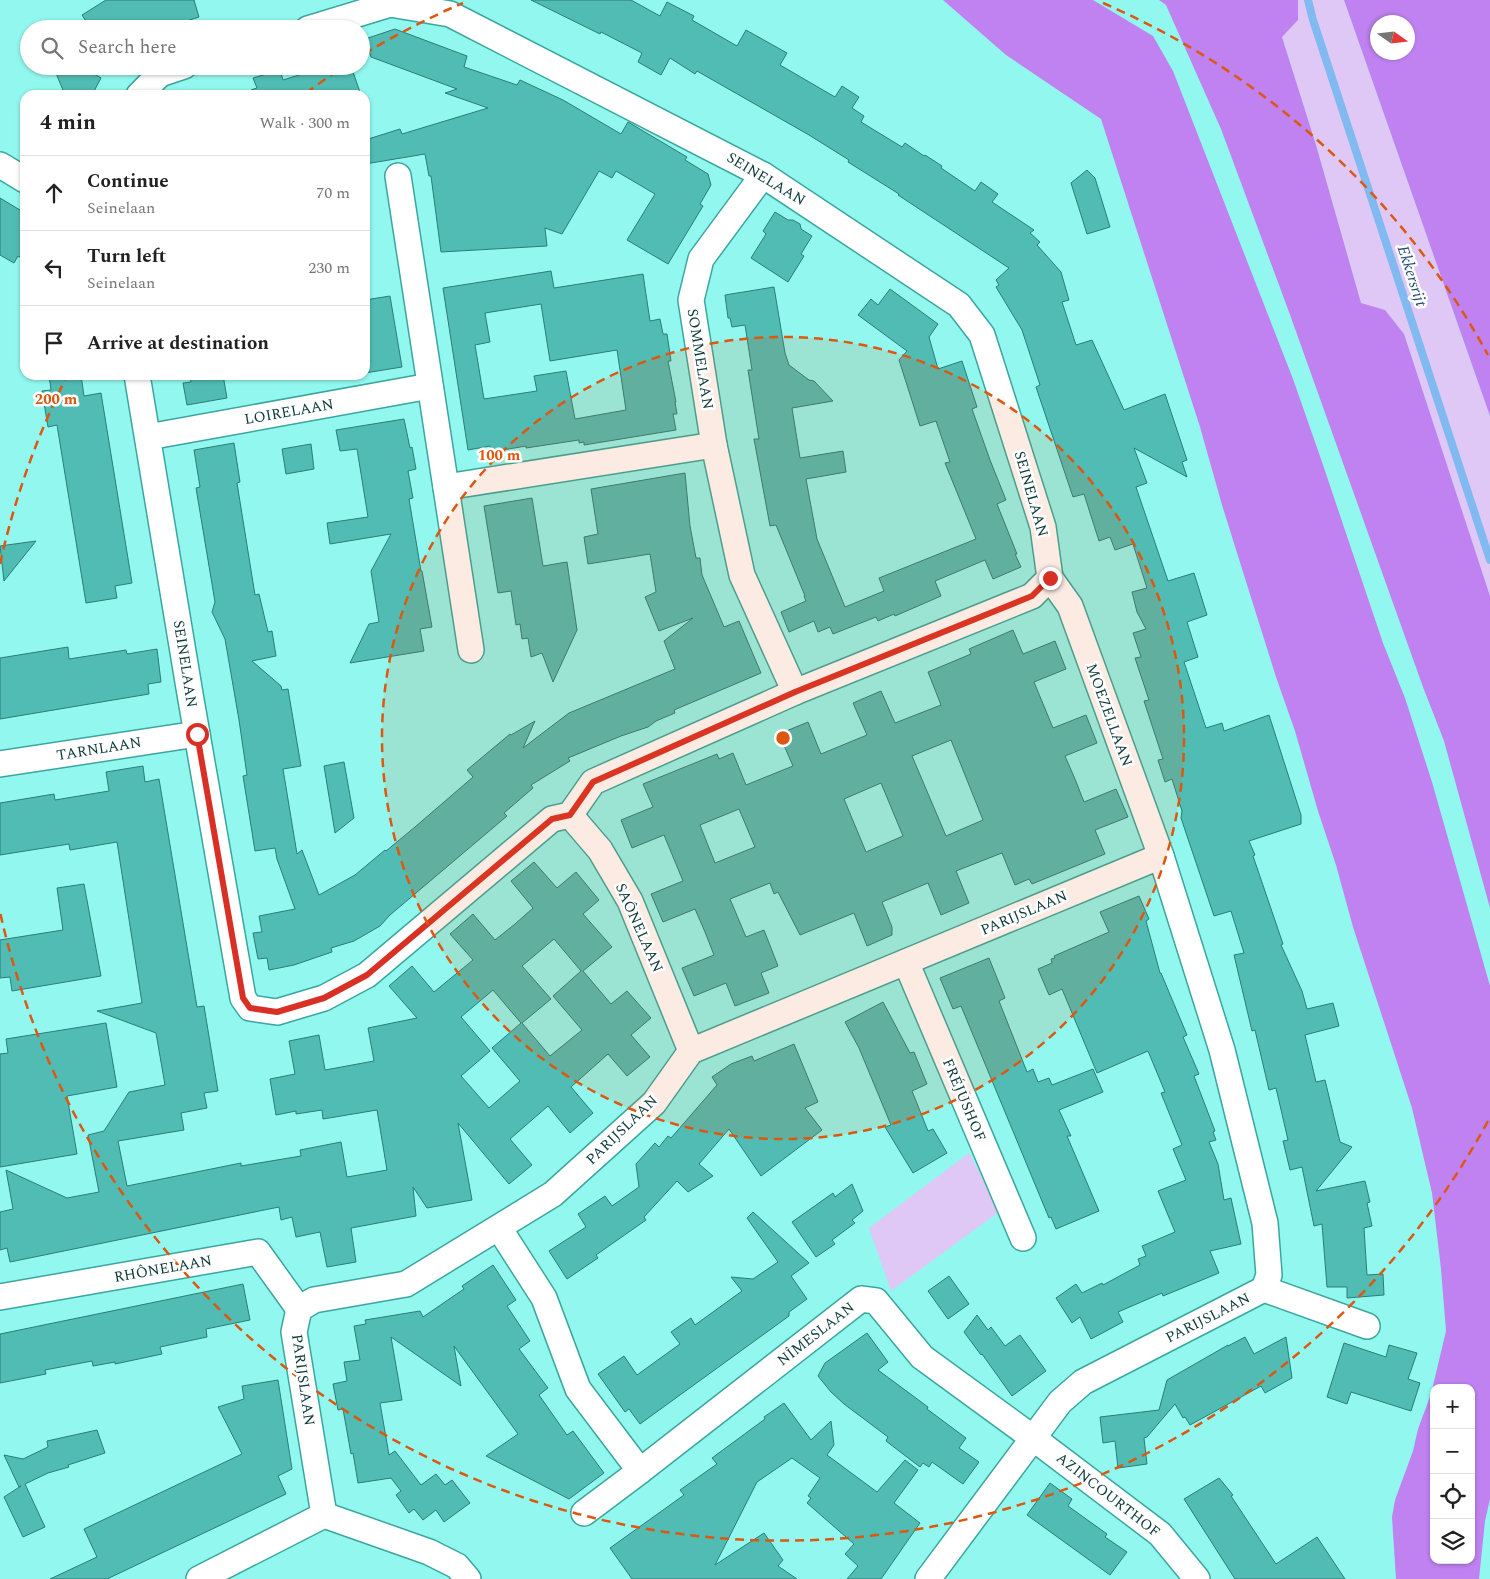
<!DOCTYPE html>
<html lang="en">
<head>
<meta charset="utf-8">
<style>
  body { margin:0; font-family:Spectral,serif; background:#f2f2f2; color:#222 }
  .controls { position:absolute; right:15px; bottom:15px; display:grid; overflow:hidden; border-radius:10px; box-shadow:0 1px 4px #0004 }
  .controls button { width:45px; height:45px; display:grid; place-items:center; padding:0; border:0; border-bottom:1px solid #e0e0e0; background:#fff; color:#222; font:25px sans-serif }
  .compass { position:absolute; left:1370px; top:15px; width:45px; height:45px; border-radius:50%; background:#fff; box-shadow:0 1px 4px #0004; rotate:104deg }
  .stop { position:absolute; width:15px; height:15px; margin:-11px; border:4px solid #d93025; border-radius:50%; background:#fff }
  .stop.end { background:#d93025; border-color:#fff; box-shadow:0 1px 5px #0008 }
  .list { margin:0; padding:0; list-style:none }
  h2 { display:flex; justify-content:space-between; align-items:center; height:65px; margin:0; padding:0 20px; font-size:21px }
  h2 small { font-size:16px; font-weight:400; color:#767676 }
  .list li { display:grid; grid-template-columns:32px 1fr auto; gap:15px; align-items:center; box-sizing:border-box; height:75px; padding:0 20px; border-top:1px solid #e0e0e0 }
  .list b { display:block; font-size:19px; white-space:nowrap }
  .list p { margin:0; font-size:16px; white-space:nowrap; color:#767676 }
  .list em { font-size:16px; font-style:normal; color:#767676 }
  .icon { flex:none; width:28px; height:28px; fill:none; stroke:currentColor; stroke-width:2; stroke-linecap:round; stroke-linejoin:round }
  .map { position:relative; flex:none; width:1490px; height:1579px; overflow:hidden }
  .search { position:absolute; background:#fff; box-shadow:0 1px 4px #0004; left:20px; top:20px; width:350px; height:55px; display:flex; align-items:center; gap:12px; box-sizing:border-box; padding:0 18px; border-radius:28px; color:#767676; font-size:19px }
  .panel { position:absolute; background:#fff; box-shadow:0 1px 4px #0004; left:20px; top:90px; width:350px; height:290px; border-radius:15px }
  .map>svg:first-child { display:block }
</style>
</head>
<body>
<div class="map">
<svg width="1490" height="1579" viewBox="0 0 1490 1579">
  <rect width="100%" height="100%" fill="#92f8ef"/>
  <g fill="#dfc8f5">
    <path d="M1298 0H1344L1490 416V596L1404 334 1385 310 1361 304 1316 145 1282 37 1298 20Z"/>
    <path d="M969 1153 1000 1211 891 1291 869 1228Z"/>
  </g>
  <g fill="#bf82f0" fill-rule="evenodd">
    <path d="M943 0H1093L1153 36 1173 71 1293 379 1322 462 1383 643 1405 698 1432 782 1490 986V1499L1485 1521 1479 1579H1396L1392 1517 1395 1500 1413 1451 1418 1429 1431 1394 1446 1331 1441 1269 1432 1193 1412 1108 1353 927 1336 865 1318 811 1295 731 1276 677 1222 505 1200 427 1101 119 1006 55ZM1434 1388H1471V1560H1434Z"/>
    <path d="M1159 0H1298V20L1282 37 1316 145 1361 303 1385 310 1404 334 1490 596V908L1444 741 1423 687 1289 312 1221 129 1166 5Z"/>
    <path d="M1344 0H1490V416ZM1378 22H1408V52H1378Z"/>
  </g>
  <g fill="none" stroke-linecap="round" stroke-linejoin="round">
    <path stroke="#81baf1" stroke-width="8" d="M1308 0 1313 20 1490 560"/>
  </g>
  <g fill="#50bcb3" stroke="#2c7d77" fill-rule="evenodd">
    <path d="M106 0H194L199 17 162 29H91L82 15Z"/>
    <path d="M531 0H631L660 16 667 2 694 16 692 20 737 46 746 30 787 53 780 65 835 97 842 86 859 97 852 108 864 116 861 122 902 147 905 143 924 156 925 155 942 166 941 168 975 191 981 182 998 194 992 202 1034 230 1030 233 1040 242 1037 245 1061 272 1069 300 1062 302 1076 345 1092 340 1124 410 1165 394 1187 460 1182 462 1187 477 1134 448 1147 483 1136 487 1168 581 1194 573 1207 615 1187 622 1198 657 1184 662 1206 728 1222 723 1224 731 1269 715 1301 815V824L1249 841 1255 855 1253 856 1283 944 1281 945 1302 991 1307 1009 1333 1003 1339 1026 1305 1035 1316 1082 1325 1080 1340 1142 1352 1147 1316 1191 1365 1181 1370 1202 1367 1203 1372 1226 1364 1228 1367 1275 1383 1274 1384 1295 1347 1298V1287H1327L1322 1224 1314 1226 1302 1167 1290 1170 1283 1141 1288 1140 1276 1088 1269 1090 1255 1030 1252 1031 1234 955 1244 953 1231 911 1214 916 1181 818 1182 811 1172 779 1165 782 1158 760 1163 759 1144 701 1149 700 1135 658 1141 657 1133 633 1146 629 1137 612 1132 592 1147 588 1133 544 1115 550 1110 537 1099 541 1084 494 1073 497 1036 387 1040 385 1022 330 996 287 999 285 996 280 1009 268 898 195 899 194 848 162 849 160 809 135 697 71 695 74 670 58 661 75 638 62 642 53 601 32 600 34Z"/>
    <path d="M395 29 467 56 464 67 517 85 520 80 563 100 621 134 628 122 687 157 685 160 708 174 711 185 700 204 703 206 668 264 627 240 655 194 616 171 612 178 599 171 562 234 545 228 547 246 441 252 431 176H429L425 154 365 164V140L400 129 402 134 488 108 445 93 457 89 371 57 365 39Z"/>
    <path d="M53 66H81L101 78 92 95H65Z"/>
    <path d="M328 66H351L361 95H252L251 90 257 88 253 78 280 70 283 80Z"/>
    <path d="M1087 170 1095 178 1110 227 1087 234 1071 183Z"/>
    <path d="M0 198 25 213V260L18 256 14 263 0 255Z"/>
    <path d="M775 212 788 220H793L800 224 801 229 812 236 801 254 804 256 788 282 751 258 766 234 763 231Z"/>
    <path d="M551 271 554 288 643 274 650 321 660 319 663 334H667L671 361H668L676 402H675L677 414H673L676 430 584 445V442L579 443V440L526 448V446L491 452 490 446 468 450 443 288ZM541 304 550 361 617 350 626 410 575 419 566 371 534 376 537 391 484 399 475 345 490 342 485 313Z"/>
    <path d="M774 287 785 353 789 365 809 380 814 381 833 401 792 408 800 458 843 451 846 472 806 479 817 539 845 607 884 591 879 578 976 539 945 463 950 462 936 421 920 426 899 360 907 351 858 315 871 299 878 305 890 289 938 324 929 337 938 369 962 361 977 407 972 409 990 460 1006 500 997 504 1017 554H1015L1021 567 993 579 985 560 935 581 941 596 895 616 894 614 878 621 876 617 833 634 830 627 818 632 814 621 789 632 781 612 806 601 804 596H805L776 525 770 526 754 439H759L748 370H752L745 325 732 327 730 318H728L725 295Z"/>
    <path d="M390 296 402 367 365 373V300Z"/>
    <path d="M49 375H81L84 396 101 393 132 583 115 586 117 598 86 603 57 425 48 427 42 391 51 390Z"/>
    <path d="M190 375H223L227 398 187 405 183 383 191 382Z"/>
    <path d="M404 419 410 448 412 447 416 469 408 471 413 498 409 499 421 571H422L432 627 420 629 424 651 350 663 369 624 379 622 371 571 391 534 330 544 327 523 368 517 357 449 340 451 336 430Z"/>
    <path d="M234 443 240 482 237 483 255 595 259 594 268 632 272 631 276 656 252 661 281 686 282 690 288 689 301 766 283 769 297 854 302 850 319 895 355 875 385 850 386 851 415 827 473 777 467 770 510 734 511 735 535 721 523 748 569 713 675 669 664 641 693 618 659 631 645 597 656 592 650 554 588 564 584 537 598 534 591 489 685 473 690 526 696 558H700L702 575 724 627 739 621 761 673 674 710 675 713 656 721 648 727 621 736 568 758 570 761 531 785 533 788 504 813 507 816 390 915 380 926 354 941 331 948 332 952 294 965 269 970 267 958 258 959 253 933 262 932 259 916 295 909 277 859 275 848 255 851 243 776 247 775 239 720 225 639 212 612 215 602 196 488 200 487 194 450Z"/>
    <path d="M311 444 314 469 286 474 282 449Z"/>
    <path d="M532 498 543 566 567 562 577 630 553 682 542 653 531 657 528 638 522 639 520 624 516 625 511 591 498 593 484 506Z"/>
    <path d="M36 541 4 581 0 546Z"/>
    <path d="M1013 630 1023 654 1055 641 1066 669 1034 682 1053 728 1086 715 1097 743 1065 756 1075 779 1084 802 1116 789 1128 817 1095 830 1105 854 1032 884 1029 879 1015 885 1002 853 956 871 969 903 941 915 928 883 882 902 892 927V935L867 946 854 913 800 935 778 892 774 894 770 883 730 899 746 937 764 930 778 966 761 973 769 993 735 1006 726 983 694 996 682 968 714 955 705 932 695 909 663 922 651 894 683 881 664 835 632 848 621 820 653 807 643 784 717 754 719 759 733 753 746 785 793 766 779 734 808 722 821 754 867 735 853 703 881 691 895 723 941 705 928 672 971 654 969 649ZM951 740 983 820 946 836 912 756ZM881 783 903 836 866 852 844 799ZM739 809 755 847 715 863 700 825Z"/>
    <path d="M68 647 69 659 126 650 127 654 157 649 161 682 148 684 149 694 0 719V658Z"/>
    <path d="M344 762 354 818 335 833 324 766Z"/>
    <path d="M143 766 145 782 159 779 197 1007 204 1006 218 1091 204 1093 207 1108 181 1113 184 1130 118 1141 127 1186 241 1163V1166L301 1156 300 1150 341 1142 347 1177 387 1170 377 1110 323 1119 322 1110 296 1114V1111L276 1115 270 1079 295 1074 289 1041 319 1035 325 1070 374 1061 368 1028 417 1018 389 986 412 966 434 992 473 960 450 934 473 914 495 940 515 924 533 908 511 881 534 862 557 888 576 872 599 900 583 914 612 947 583 971 611 1004 627 991 651 1018 631 1035 650 1057 627 1076 608 1054 571 1087 593 1113 570 1133 548 1106 510 1139 532 1165 509 1184 458 1123 472 1200 427 1208 413 1187 416 1216 351 1228 356 1262 327 1267 320 1232 296 1237 292 1217 281 1220 279 1207 10 1262 7 1248 0 1250V1212L13 1209 6 1170 67 1198 99 1192 88 1135 104 1131 129 1092 165 1085 156 1033 97 1011 142 1003 117 842 70 850 69 844 0 855V803L54 794 55 800 109 791 106 772ZM554 939 581 971 553 996 582 1030 550 1056 522 1023 551 999 522 966ZM493 990 521 1023 492 1048 520 1081 489 1108 461 1076 490 1051 461 1017Z"/>
    <path d="M84 884 101 976 12 991 10 977 0 978V940L63 930 57 888Z"/>
    <path d="M1139 896 1149 919 1146 921 1160 973H1161L1187 1035 1183 1037 1199 1074 1194 1076 1215 1131 1213 1132 1216 1140 1209 1142 1218 1164 1224 1200 1231 1198 1241 1244 1210 1251 1219 1273 1163 1296 1162 1293 1118 1312 1123 1322 1091 1339 1080 1317 1072 1323 1056 1298 1076 1284 1082 1293 1102 1283 1103 1285 1140 1265 1138 1259 1146 1256 1142 1246 1175 1232 1158 1191 1186 1180 1173 1149 1182 1145 1161 1093 1165 1092 1148 1051 1097 1073 1062 989 1049 995 1038 969 1052 963 1051 959 1055 958 1054 956 1109 932 1100 912Z"/>
    <path d="M989 958 1005 998 999 1001 1027 1072 1033 1069 1038 1082 1049 1078 1052 1085 1093 1069 1103 1092 1059 1110 1071 1136H1067L1099 1211 1056 1229 1051 1217 1049 1218 961 1006 953 1009 940 978Z"/>
    <path d="M883 1002 910 1053 914 1052 927 1084 912 1091 928 1131 933 1129 947 1153 913 1173 885 1127 891 1125 859 1048 845 1022Z"/>
    <path d="M106 1023 117 1087 67 1096 77 1154 0 1167V1054L8 1053 6 1039Z"/>
    <path d="M794 1044 818 1102 805 1108 822 1130 761 1176 729 1129 699 1164 713 1176 688 1192 677 1181 644 1217 646 1220 596 1255 598 1258 567 1279 549 1251 586 1227 578 1214 605 1196 612 1206 639 1187 636 1164 655 1143 659 1147 668 1136 671 1138 717 1085 712 1077 731 1064 752 1056 754 1061Z"/>
    <path d="M852 1184 863 1211 852 1220 855 1223 832 1240 835 1244 816 1257 792 1222 833 1193 835 1197Z"/>
    <path d="M753 1212 809 1263 791 1276 807 1299 789 1312V1316L640 1424 629 1409 625 1412 598 1374 624 1356 637 1375 680 1344 671 1332 691 1318 695 1325 742 1291 731 1277 753 1279 778 1262 747 1218Z"/>
    <path d="M493 1265 516 1300 507 1306 530 1341 519 1349 548 1388 539 1395 567 1435 573 1431 604 1473 569 1499 486 1456 518 1434 454 1346 461 1386 391 1337 402 1400 380 1403 389 1455 395 1451 421 1485 436 1474 445 1485 452 1480 470 1503 444 1522 436 1510 423 1520 414 1509 409 1513 396 1495 401 1491 391 1478 358 1483 353 1453 351 1454 343 1409 338 1410 333 1384 347 1381 344 1362 360 1360 354 1326 366 1324 365 1320 420 1311 423 1317 464 1289 462 1286Z"/>
    <path d="M949 1276 969 1304 948 1319 928 1291Z"/>
    <path d="M243 1284 250 1320 206 1329 207 1337 160 1347 162 1354 115 1364V1362L93 1366 92 1361 45 1370 46 1374 0 1383V1334Z"/>
    <path d="M977 1315 988 1330 991 1327 1005 1346 1020 1335 1046 1371 1012 1396 982 1354 981 1355 964 1332Z"/>
    <path d="M867 1333 888 1362 878 1370 928 1407 927 1409 966 1438 959 1448 979 1462 963 1484 932 1462 929 1467 923 1463 920 1467 886 1441 888 1437 844 1404 831 1392 818 1376 825 1363Z"/>
    <path d="M1245 1337 1254 1354 1286 1337 1292 1378 1265 1393 1261 1386 1190 1425 1185 1417 1183 1418 1175 1404 1147 1437 1144 1438 1147 1464 1118 1468 1115 1441 1103 1443 1100 1417 1159 1410 1167 1380 1228 1345V1346Z"/>
    <path d="M1344 1343 1386 1357 1389 1345 1417 1353 1408 1379 1420 1383 1411 1411 1351 1392 1347 1404 1327 1397Z"/>
    <path d="M278 1380 292 1469 278 1476 286 1494 107 1579H50L97 1557 84 1529 242 1454 218 1407 244 1399 242 1386Z"/>
    <path d="M784 1403 811 1440 831 1421 834 1445 827 1455 877 1492 905 1460 918 1470 894 1503 920 1523 881 1579H847L858 1566 845 1554 854 1544 807 1503 811 1498 808 1496 820 1478 792 1458 757 1482 715 1565 764 1533 783 1560 778 1566 797 1579H632L610 1548 684 1495 680 1490 717 1464 712 1458 765 1419 764 1417Z"/>
    <path d="M97 1430 105 1453 68 1465 69 1467 48 1473 25 1484 45 1527 23 1537 4 1497 21 1486 19 1487 4 1455 23 1459 48 1447 47 1441Z"/>
    <path d="M1219 1478 1233 1495 1231 1496 1276 1564 1317 1537 1345 1579H1235L1184 1499Z"/>
    <path d="M1050 1483 1072 1499 1068 1506 1107 1534 1105 1537 1127 1552 1110 1575 1027 1515Z"/>
  </g>
  <g fill="none" stroke-linecap="round" stroke-linejoin="round">
    <g stroke="#3ba69e" stroke-width="28">
      <g id="minor">
        <path d="M139 95 160 74 184 66"/>
        <path d="M0 165 25 180"/>
        <path d="M763 175 701 259 691 300 714 445 742 575 795 692"/>
        <path d="M398 176 471 650"/>
        <path d="M137 375 190 694 243 998 250 1008 277 1012 324 998 367 975 552 819 570 815 593 782 795 692 1032 596 1050 578 1043 527 982 335 959 305 763 175 450 14 390 4 308 29"/>
        <path d="M148 437 430 386"/>
        <path d="M446 487 714 445"/>
        <path d="M1050 578 1070 606 1161 856"/>
        <path d="M0 764 197 734"/>
        <path d="M570 815 600 850 630 901 691 1051"/>
        <path d="M906 962 1023 1238"/>
        <path d="M499 1228 544 1298 578 1389 640 1471 584 1513"/>
        <path d="M1264 1289 1367 1326"/>
        <path d="M0 1297 258 1252 299 1309"/>
        <path d="M640 1471 861 1299 876 1301 922 1357 1033 1438 1160 1534 1197 1579"/>
        <path d="M324 1515 429 1552 457 1566 468 1579"/>
        <path d="M199 1579 324 1515 294 1332 299 1309 314 1300 406 1284 553 1194 654 1103 691 1051 1161 856 1222 1050 1265 1223 1269 1275 1264 1289 1083 1382 1060 1402 928 1579"/>
      </g>
    </g>
    <use href="#minor" stroke="#fff" stroke-width="25"/>
  </g>
  <g fill="none" stroke-linecap="round" stroke-linejoin="round">
    <path stroke="#d93025" stroke-width="6" d="M197 734 243 998 250 1008 277 1012 324 998 367 975 552 819 570 815 593 782 795 692 1032 596 1050 578"/>
  </g>
  <circle cx="783" cy="738" r="401" fill="#dd570e" fill-opacity=".12"/>
  <g fill="none" stroke="#dd570e" stroke-width="2.5" stroke-dasharray="9 6">
    <circle cx="783" cy="738" r="401"/>
    <path d="M1488 1121A802 802 0 0 1 0 912M0 564A802 802 0 0 1 65 380M306 93A802 802 0 0 1 340 69M364 54A802 802 0 0 1 463 3M1103 3A802 802 0 0 1 1488 355"/>
  </g>
  <g text-anchor="middle" dominant-baseline="central" stroke-width="5" stroke-linejoin="round" paint-order="stroke">
    <g font-size="15" fill="#0c3a37" stroke="#fff">
      <text transform="translate(766 179) rotate(31)">SEINELAAN</text>
      <text transform="translate(700 359) rotate(81)">SOMMELAAN</text>
      <text transform="translate(289 412) rotate(-10)">LOIRELAAN</text>
      <text transform="translate(1031 494) rotate(74)">SEINELAAN</text>
      <text transform="translate(185 664) rotate(81)">SEINELAAN</text>
      <text transform="translate(1109 715) rotate(70)">MOEZELLAAN</text>
      <text transform="translate(99 749) rotate(-9)">TARNLAAN</text>
      <text transform="translate(1024 913) rotate(-23)">PARIJSLAAN</text>
      <text transform="translate(639 928) rotate(66)">SAÔNELAAN</text>
      <text transform="translate(964 1100) rotate(67)">FRÉJUSHOF</text>
      <text transform="translate(622 1130) rotate(-44)">PARIJSLAAN</text>
      <text transform="translate(163 1269) rotate(-10)">RHÔNELAAN</text>
      <text transform="translate(1208 1318) rotate(-27)">PARIJSLAAN</text>
      <text transform="translate(816 1334) rotate(-38)">NÎMESLAAN</text>
      <text transform="translate(303 1380) rotate(82)">PARIJSLAAN</text>
      <text transform="translate(1108 1495) rotate(38)">AZINCOURTHOF</text>
    </g>
    <g font-size="16" font-style="italic" fill="#20496e" stroke="#fff">
      <text transform="translate(1412 276) rotate(72)">Ekkersrijt</text>
    </g>
  </g>
  <circle cx="783" cy="738" r="8" fill="#dd570e" stroke="#fff" stroke-width="2.5"/>
  <g font-size="15" text-anchor="middle" font-weight="bold" fill="#dd570e" stroke="#fff" stroke-width="5" stroke-linejoin="round" paint-order="stroke">
    <text x="56" y="404">200 m</text>
    <text x="499" y="460">100 m</text>
  </g>
</svg>
<div class="controls">
<button>+</button>
<button>−</button>
<button><svg class="icon" aria-label="locate" viewBox="0 0 24 24"><circle cx="12" cy="12" r="6"/><path d="M12 2v4M12 18v4M2 12h4M18 12h4"/></svg></button>
<button><svg class="icon" aria-label="layers" viewBox="0 0 24 24"><path d="M12 4l9 5-9 5-9-5zM3 14l9 5 9-5"/></svg></button>
</div>
<svg class="compass" viewBox="-18 -18 36 36"><path d="M0-13l5 13h-10z" fill="#e53935"/><path d="M0 13l5-13h-10z" fill="#767676"/></svg>
<div class="stop" style="left:197px;top:734px"></div>
<div class="stop end" style="left:1050px;top:578px"></div>
<div class="search"><svg class="icon" aria-label="search" viewBox="0 0 24 24"><circle cx="10" cy="10" r="6"/><path d="M15 15l6 6"/></svg>Search here</div>
<section class="panel">
<h2>4 min<small>Walk · 300 m</small></h2>
<ul class="list">
<li><svg class="icon" aria-label="ahead" viewBox="0 0 24 24"><path d="M12 20V5M6 11l6-6 6 6"/></svg><div><b>Continue</b><p>Seinelaan</p></div><em>70 m</em></li>
<li><svg class="icon" aria-label="left" viewBox="0 0 24 24"><path d="M17 20v-9H6M10 6l-5 5 5 5"/></svg><div><b>Turn left</b><p>Seinelaan</p></div><em>230 m</em></li>
<li><svg class="icon" aria-label="arrive" viewBox="0 0 24 24"><path d="M6 21V4h12l-3 4 3 4H6"/></svg><div><b>Arrive at destination</b></div></li>
</ul>
</section>
</div>
</body>
</html>
